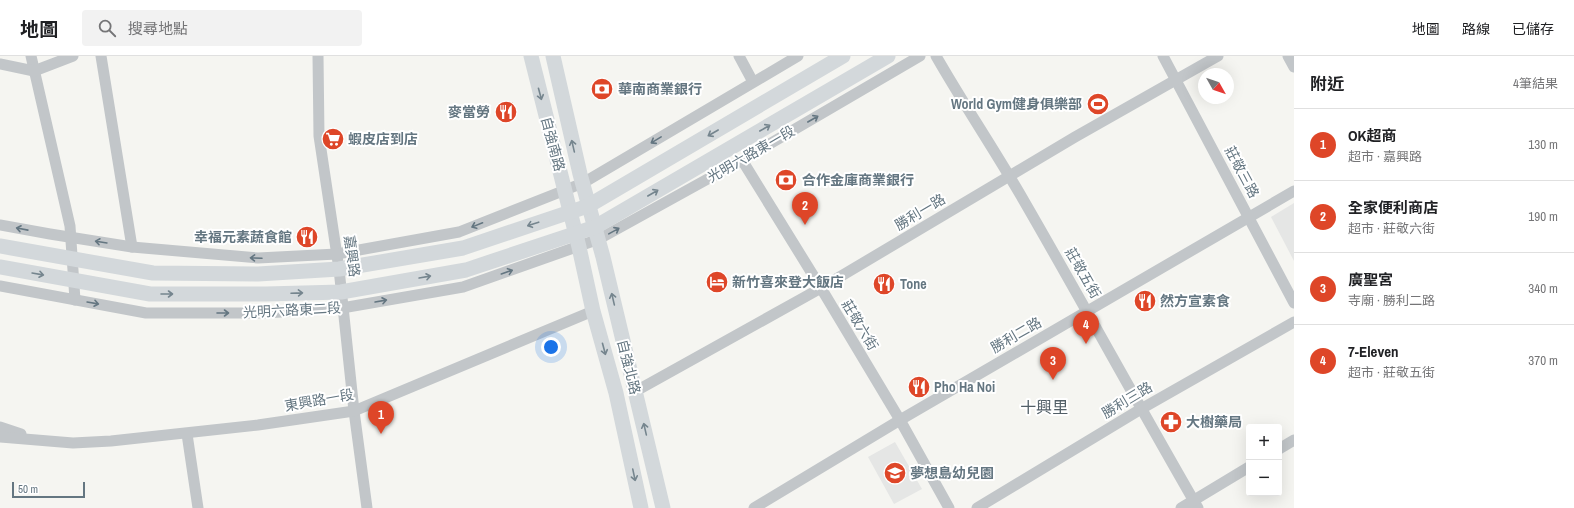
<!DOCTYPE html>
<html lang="zh-TW">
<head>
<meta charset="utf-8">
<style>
  body { margin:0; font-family:"Archivo Narrow","Noto Sans TC",sans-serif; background:#f2f2f2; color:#202124 }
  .controls { position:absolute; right:12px; bottom:12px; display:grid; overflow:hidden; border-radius:4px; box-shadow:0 4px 16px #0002 }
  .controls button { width:36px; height:36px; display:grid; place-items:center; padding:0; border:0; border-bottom:1px solid #e0e0e0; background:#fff; color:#202124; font:20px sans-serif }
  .compass { position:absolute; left:1198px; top:12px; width:36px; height:36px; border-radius:50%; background:#fff; box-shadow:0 4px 16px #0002; rotate:130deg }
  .scale { position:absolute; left:12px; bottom:10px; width:73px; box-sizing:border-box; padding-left:4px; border:2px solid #647681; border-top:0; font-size:11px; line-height:14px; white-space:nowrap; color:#647681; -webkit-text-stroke:3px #fff; paint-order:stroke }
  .you { position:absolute; left:551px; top:291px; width:14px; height:14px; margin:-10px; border:3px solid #fff; border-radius:50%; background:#1a73e8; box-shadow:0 0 0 6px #1a73e833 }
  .badge { display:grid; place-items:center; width:26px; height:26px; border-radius:50%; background:#de4628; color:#fff; font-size:13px; font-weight:700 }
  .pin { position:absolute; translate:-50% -33px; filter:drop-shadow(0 1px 2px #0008) }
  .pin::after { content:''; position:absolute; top:21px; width:14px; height:12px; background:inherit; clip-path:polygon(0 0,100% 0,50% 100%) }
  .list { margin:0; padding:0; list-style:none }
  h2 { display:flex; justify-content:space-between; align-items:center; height:52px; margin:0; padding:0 16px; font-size:17px }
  h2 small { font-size:13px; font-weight:400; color:#757577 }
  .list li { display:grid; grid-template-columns:26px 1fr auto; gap:12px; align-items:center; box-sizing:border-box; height:72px; padding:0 16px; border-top:1px solid #e0e0e0 }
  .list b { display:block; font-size:15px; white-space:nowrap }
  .list p { margin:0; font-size:13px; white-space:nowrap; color:#757577 }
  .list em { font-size:13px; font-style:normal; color:#757577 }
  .icon { flex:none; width:22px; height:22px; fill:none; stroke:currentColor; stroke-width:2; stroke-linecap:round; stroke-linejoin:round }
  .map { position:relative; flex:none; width:1294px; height:452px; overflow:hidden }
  header { display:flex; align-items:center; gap:24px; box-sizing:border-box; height:56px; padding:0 20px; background:#fff; border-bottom:1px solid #e0e0e0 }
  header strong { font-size:19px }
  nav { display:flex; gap:22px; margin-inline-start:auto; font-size:14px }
  .search { width:280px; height:36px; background:#f2f2f2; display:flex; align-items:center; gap:10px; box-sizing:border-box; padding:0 14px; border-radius:4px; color:#757577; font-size:15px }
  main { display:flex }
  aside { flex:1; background:#fff }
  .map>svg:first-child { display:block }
</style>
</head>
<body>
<header>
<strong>地圖</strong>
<div class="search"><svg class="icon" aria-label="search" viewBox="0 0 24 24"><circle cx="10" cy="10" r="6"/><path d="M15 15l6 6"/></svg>搜尋地點</div>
<nav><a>地圖</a><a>路線</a><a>已儲存</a></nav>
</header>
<main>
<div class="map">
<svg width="1294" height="452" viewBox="0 0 1294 452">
  <rect width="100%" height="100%" fill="#f5f5f1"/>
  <g fill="#e5e6e5">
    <path d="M1294 147V205L1271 161Z"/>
    <path d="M895 386 922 433 894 448 868 401Z"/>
  </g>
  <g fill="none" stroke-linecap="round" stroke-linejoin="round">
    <g stroke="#c2c6c9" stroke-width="11">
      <path d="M31 0 70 170 75 244"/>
      <path d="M101 0 132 191"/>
      <path d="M318 0 319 80 339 213 354 355 367 452"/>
      <path d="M739 0 753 26"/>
      <path d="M936 0C964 49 996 96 1024 145 1083 247 1139 350 1198 452"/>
      <path d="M1163 0 1294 247"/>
      <path d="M1288 0 1294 11"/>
      <path d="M0 8 34 15 73 0"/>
      <path d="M742 104 821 232 900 364 949 452"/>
      <path d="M0 169 50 178 132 191 258 202 337 198 459 176 583 127 798 0"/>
      <path d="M0 230 146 257H266L342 252 463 231 599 183 742 104 920 0"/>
      <path d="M636 335 821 232 1075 81 1218 0"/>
      <path d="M0 371 21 378"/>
      <path d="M187 378 198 452"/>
      <path d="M0 381 73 387 111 385 258 369 354 355 593 255"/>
      <path d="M1279 393 1294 384"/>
      <path d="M754 452 900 364 1294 135"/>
      <path d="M977 452 1141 353 1294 266"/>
      <path d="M1181 452 1249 411"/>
    </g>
    <g stroke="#d3d8db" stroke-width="15">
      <path d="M531 0 579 191 593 255 616 337 641 452"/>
      <path d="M553 0 580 118 603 201 663 452"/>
      <path d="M0 190 153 217 258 218 339 213 463 192 588 150 843 0"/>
      <path d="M0 211 150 238H266L341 236 466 214 595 171 888 0"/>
    </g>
  </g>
  <defs><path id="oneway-shaft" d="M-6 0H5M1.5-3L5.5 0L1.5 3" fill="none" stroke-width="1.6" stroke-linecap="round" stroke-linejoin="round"/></defs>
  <g stroke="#75858e">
    <use href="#oneway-shaft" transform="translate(540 38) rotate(75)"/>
    <use href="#oneway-shaft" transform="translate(765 72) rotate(-30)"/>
    <use href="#oneway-shaft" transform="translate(713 77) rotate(150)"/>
    <use href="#oneway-shaft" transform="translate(573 90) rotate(-103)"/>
    <use href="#oneway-shaft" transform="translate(653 137) rotate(-30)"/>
    <use href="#oneway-shaft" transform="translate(533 168) rotate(162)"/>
    <use href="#oneway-shaft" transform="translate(38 218) rotate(10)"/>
    <use href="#oneway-shaft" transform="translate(425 221) rotate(-10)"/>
    <use href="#oneway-shaft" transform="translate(297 237) rotate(-2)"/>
    <use href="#oneway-shaft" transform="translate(167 238)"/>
    <use href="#oneway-shaft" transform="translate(613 243) rotate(-103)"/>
    <use href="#oneway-shaft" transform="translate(604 293) rotate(75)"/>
    <use href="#oneway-shaft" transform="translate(645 373) rotate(-103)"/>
    <use href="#oneway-shaft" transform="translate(634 419) rotate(78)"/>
  </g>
  <g stroke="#647681">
    <use href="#oneway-shaft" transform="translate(813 63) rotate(-30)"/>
    <use href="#oneway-shaft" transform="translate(656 84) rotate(149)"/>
    <use href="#oneway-shaft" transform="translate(477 169) rotate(158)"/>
    <use href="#oneway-shaft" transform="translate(22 173) rotate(-169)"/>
    <use href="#oneway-shaft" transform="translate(614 175) rotate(-29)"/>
    <use href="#oneway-shaft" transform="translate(101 186) rotate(-171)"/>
    <use href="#oneway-shaft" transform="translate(256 202) rotate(-178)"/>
    <use href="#oneway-shaft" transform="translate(507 216) rotate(-19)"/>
    <use href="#oneway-shaft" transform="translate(381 245) rotate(-10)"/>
    <use href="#oneway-shaft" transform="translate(93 247) rotate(10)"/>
    <use href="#oneway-shaft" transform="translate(223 257)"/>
  </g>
  <defs>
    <g id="bank-disc" transform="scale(1.15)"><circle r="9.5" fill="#de4628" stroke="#fff"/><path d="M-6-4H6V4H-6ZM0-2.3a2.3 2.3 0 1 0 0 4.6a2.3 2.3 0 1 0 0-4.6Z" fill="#fff"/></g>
    <g id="stadium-disc" transform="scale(1.15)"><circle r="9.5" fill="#de4628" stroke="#fff"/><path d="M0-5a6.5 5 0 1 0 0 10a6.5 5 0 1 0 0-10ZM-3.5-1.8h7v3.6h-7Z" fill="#fff"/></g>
    <g id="restaurant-disc" transform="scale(1.15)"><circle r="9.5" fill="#de4628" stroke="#fff"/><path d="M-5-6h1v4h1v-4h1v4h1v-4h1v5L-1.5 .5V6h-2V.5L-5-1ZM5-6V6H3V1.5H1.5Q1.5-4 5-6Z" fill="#fff"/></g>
    <g id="supermarket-disc" transform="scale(1.15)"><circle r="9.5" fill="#de4628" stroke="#fff"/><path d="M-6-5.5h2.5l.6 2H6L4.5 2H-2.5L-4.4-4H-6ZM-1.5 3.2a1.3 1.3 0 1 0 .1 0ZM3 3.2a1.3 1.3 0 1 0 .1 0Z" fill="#fff"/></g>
    <g id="hotel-disc" transform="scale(1.15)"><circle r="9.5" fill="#de4628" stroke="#fff"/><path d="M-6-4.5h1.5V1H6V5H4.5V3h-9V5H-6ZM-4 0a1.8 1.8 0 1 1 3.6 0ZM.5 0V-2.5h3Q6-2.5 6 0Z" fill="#fff"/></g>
    <g id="pharmacy-disc" transform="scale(1.15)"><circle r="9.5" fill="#de4628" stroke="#fff"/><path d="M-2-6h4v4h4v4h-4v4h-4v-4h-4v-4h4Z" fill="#fff"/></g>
    <g id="school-disc" transform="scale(1.15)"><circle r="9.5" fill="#de4628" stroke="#fff"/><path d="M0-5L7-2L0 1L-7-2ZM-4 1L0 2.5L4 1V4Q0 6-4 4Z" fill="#fff"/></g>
  </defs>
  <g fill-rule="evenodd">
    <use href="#bank-disc" x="602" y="33"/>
    <use href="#stadium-disc" x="1098" y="48"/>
    <use href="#restaurant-disc" x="506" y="56"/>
    <use href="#supermarket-disc" x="333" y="83"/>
    <use href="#bank-disc" x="786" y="124"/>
    <use href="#restaurant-disc" x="307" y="181"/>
    <use href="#hotel-disc" x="717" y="226"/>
    <use href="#restaurant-disc" x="884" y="228"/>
    <use href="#restaurant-disc" x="1145" y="245"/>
    <use href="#restaurant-disc" x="919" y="331"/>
    <use href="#pharmacy-disc" x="1171" y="366"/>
    <use href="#school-disc" x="895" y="417"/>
  </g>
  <g text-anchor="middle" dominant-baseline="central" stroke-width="4" stroke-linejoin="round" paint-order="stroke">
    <g font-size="14" font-weight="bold" fill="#647681" stroke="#fff" text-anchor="start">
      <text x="618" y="33">華南商業銀行</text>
      <text x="1082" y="48" text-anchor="end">World Gym健身俱樂部</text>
      <text x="490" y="56" text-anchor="end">麥當勞</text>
      <text x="348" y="83">蝦皮店到店</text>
      <text x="802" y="124">合作金庫商業銀行</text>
      <text x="292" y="181" text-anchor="end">幸福元素蔬食館</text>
      <text x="732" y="226">新竹喜來登大飯店</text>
      <text x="900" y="228">Tone</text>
      <text x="1160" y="245">然方宣素食</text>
      <text x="934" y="331">Pho Ha Noi</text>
      <text x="1186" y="366">大樹藥局</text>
      <text x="910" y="417">夢想島幼兒園</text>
    </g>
    <g font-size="14" fill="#647681" stroke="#fff">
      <text transform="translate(553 88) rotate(75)">自強南路</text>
      <text transform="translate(751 98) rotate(-30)">光明六路東一段</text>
      <text transform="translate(1242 116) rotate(62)">莊敬三路</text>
      <text transform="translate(920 156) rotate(-31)">勝利一路</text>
      <text transform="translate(352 200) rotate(82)">嘉興路</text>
      <text transform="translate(1083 217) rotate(60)">莊敬五街</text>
      <text transform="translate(292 254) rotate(-3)">光明六路東二段</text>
      <text transform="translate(860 269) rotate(59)">莊敬六街</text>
      <text transform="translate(1016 279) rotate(-30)">勝利二路</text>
      <text transform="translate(629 311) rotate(76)">自強北路</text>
      <text transform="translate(319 344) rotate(-10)">東興路一段</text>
      <text transform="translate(1127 344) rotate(-31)">勝利三路</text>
    </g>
    <g font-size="16" fill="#525f67" stroke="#fff">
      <text x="1044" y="351">十興里</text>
    </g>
  </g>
</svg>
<div class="controls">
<button>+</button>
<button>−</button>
</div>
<svg class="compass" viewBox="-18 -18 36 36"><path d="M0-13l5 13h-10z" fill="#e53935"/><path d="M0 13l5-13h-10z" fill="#757577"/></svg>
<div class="scale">50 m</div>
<div class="you"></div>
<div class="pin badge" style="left:381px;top:378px">1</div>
<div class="pin badge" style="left:805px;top:169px">2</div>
<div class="pin badge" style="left:1053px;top:324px">3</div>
<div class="pin badge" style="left:1086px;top:288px">4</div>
</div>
<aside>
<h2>附近<small>4筆結果</small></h2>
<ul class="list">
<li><span class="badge">1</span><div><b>OK超商</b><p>超市 · 嘉興路</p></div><em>130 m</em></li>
<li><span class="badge">2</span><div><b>全家便利商店</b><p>超市 · 莊敬六街</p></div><em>190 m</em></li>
<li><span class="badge">3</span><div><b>廣聖宮</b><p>寺廟 · 勝利二路</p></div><em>340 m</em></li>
<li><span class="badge">4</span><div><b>7-Eleven</b><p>超市 · 莊敬五街</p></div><em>370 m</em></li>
</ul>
</aside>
</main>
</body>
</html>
